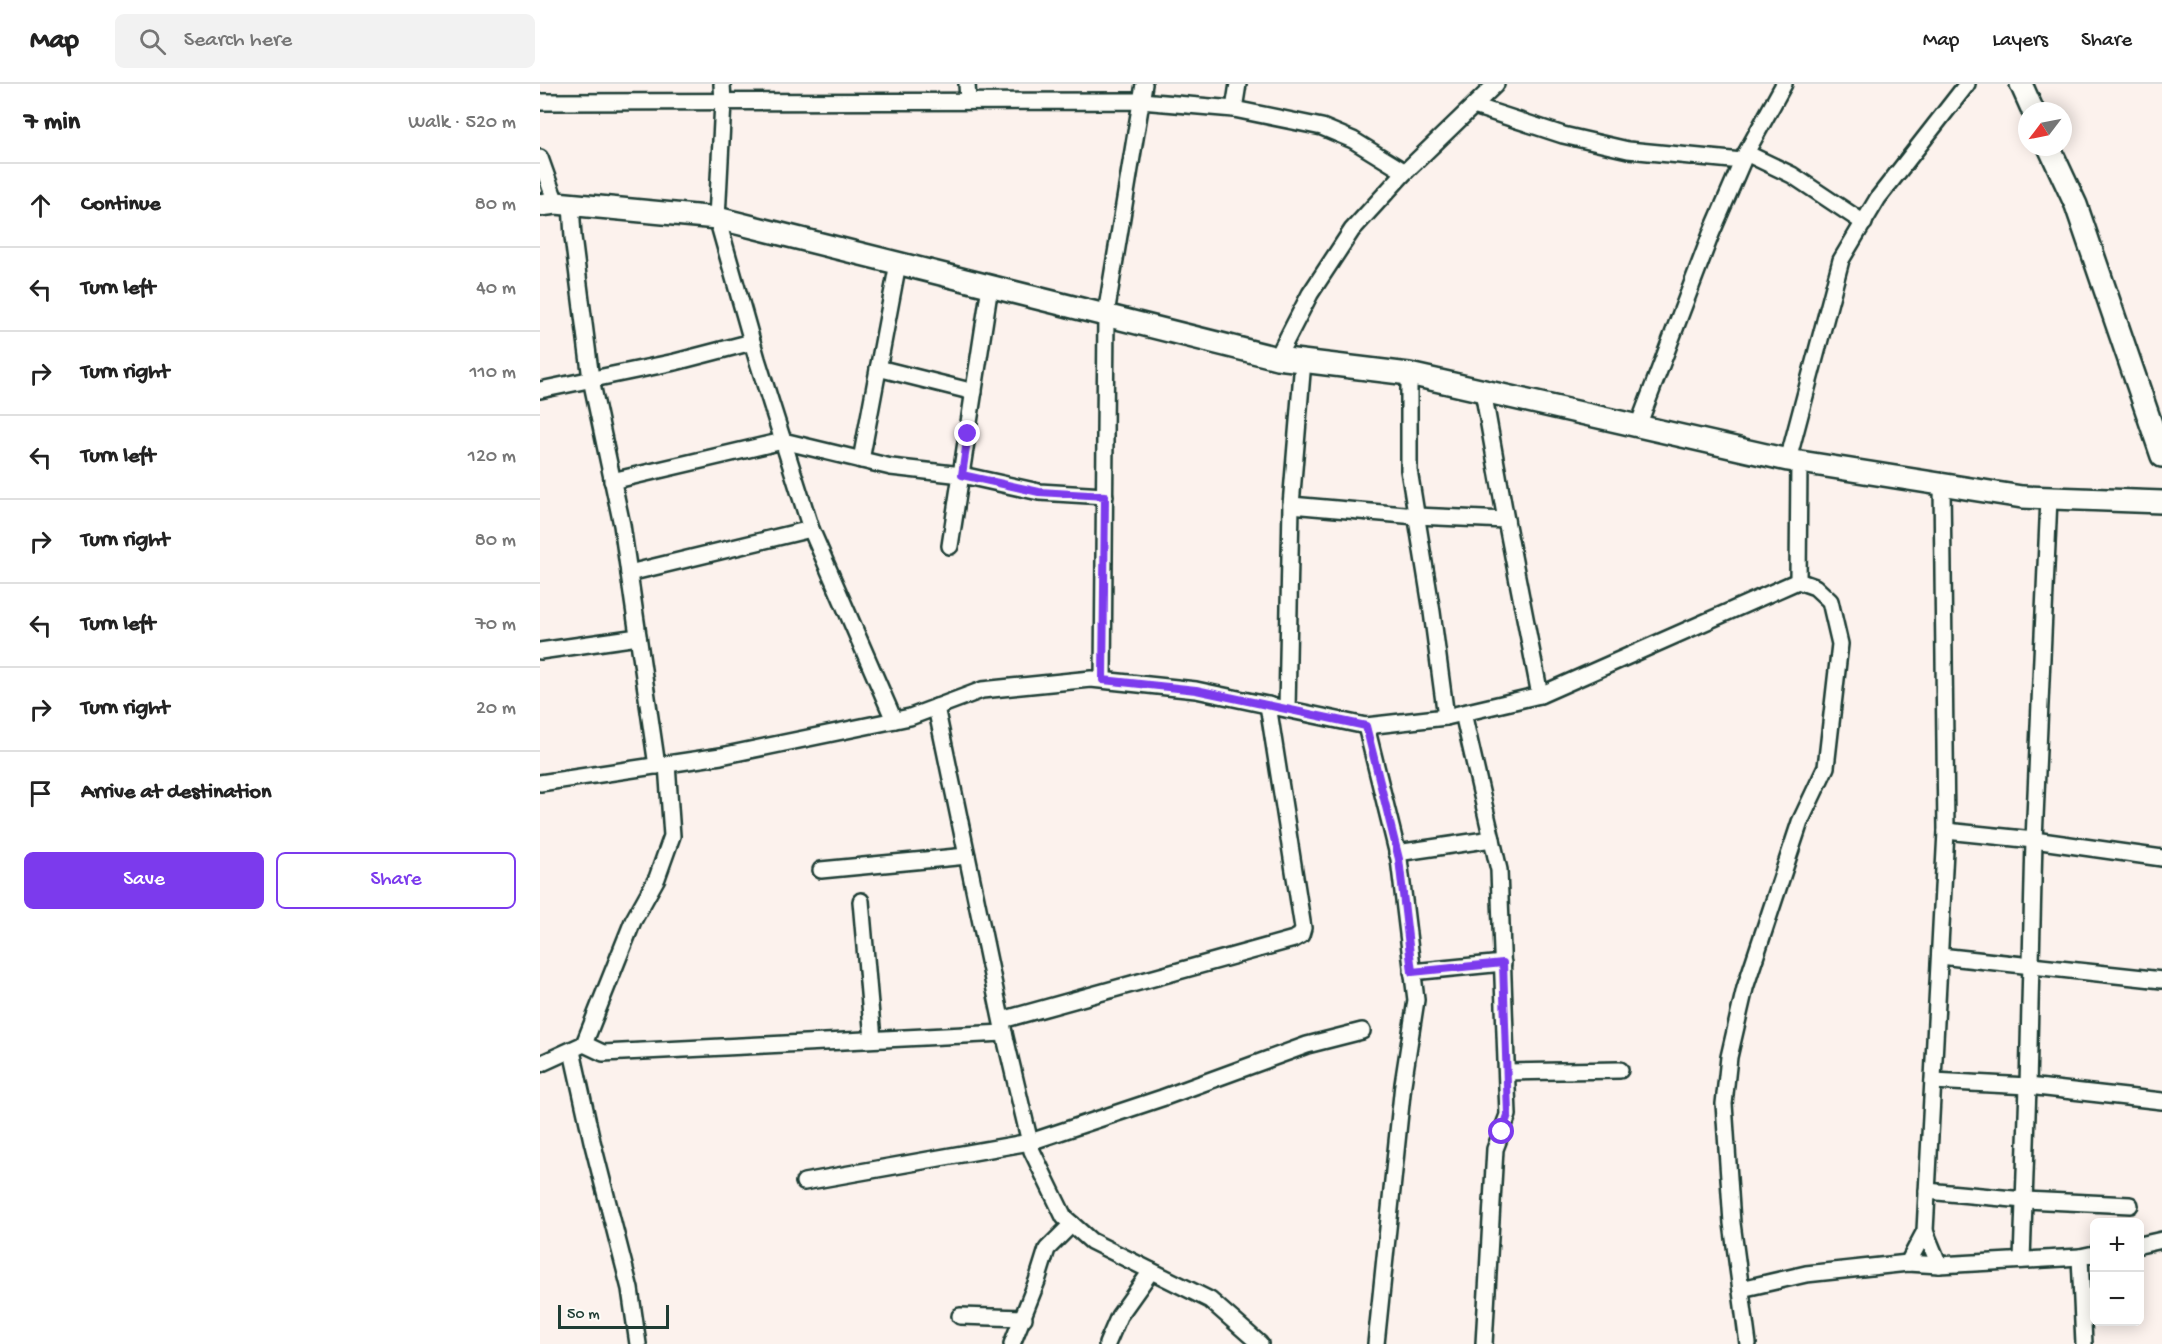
<!DOCTYPE html>
<html lang="en">
<head>
<meta charset="utf-8">
<style>
  body { margin:0; font-family:"Gochi Hand",sans-serif; background:#f2f2f2; color:#222 }
  .controls { position:absolute; right:18px; bottom:18px; display:grid; overflow:hidden; border-radius:9px; box-shadow:0 3px 15px #0003 }
  .controls button { width:54px; height:54px; display:grid; place-items:center; padding:0; border:0; border-bottom:2px solid #e0e0e0; background:#fff; color:#222; font:30px sans-serif }
  .compass { position:absolute; left:1478px; top:18px; width:54px; height:54px; border-radius:50%; background:#fff; box-shadow:0 3px 15px #0003; rotate:238deg }
  .scale { position:absolute; left:18px; bottom:15px; width:111px; box-sizing:border-box; padding-left:6px; border:3px solid #1f3d34; border-top:0; font-size:16px; line-height:21px; white-space:nowrap; color:#1f3d34; -webkit-text-stroke:4px #fdfcf7; paint-order:stroke }
  .stop { position:absolute; width:18px; height:18px; margin:-14px; border:4px solid #7c3aed; border-radius:50%; background:#fff }
  .stop.end { background:#7c3aed; border-color:#fff; box-shadow:0 2px 6px #0008 }
  .list { margin:0; padding:0; list-style:none }
  h2 { display:flex; justify-content:space-between; align-items:center; height:78px; margin:0; padding:0 24px; font-size:26px }
  h2 small { font-size:20px; font-weight:400; color:#767676 }
  .list li { display:grid; grid-template-columns:39px 1fr auto; gap:18px; align-items:center; box-sizing:border-box; height:84px; padding:0 24px; border-top:2px solid #e0e0e0 }
  .list b { display:block; font-size:22px; white-space:nowrap }
  .list em { font-size:20px; font-style:normal; color:#767676 }
  .actions { display:flex; gap:12px; padding:18px 24px }
  .actions a { flex:1; padding:14px 0; border:2px solid #7c3aed; border-radius:9px; text-align:center; font-size:21px; color:#7c3aed }
  .actions .main { background:#7c3aed; color:#fff }
  .icon { flex:none; width:33px; height:33px; fill:none; stroke:currentColor; stroke-width:2; stroke-linecap:round; stroke-linejoin:round }
  .map { position:relative; flex:none; width:1622px; height:1260px; overflow:hidden }
  header { display:flex; align-items:center; gap:36px; box-sizing:border-box; height:84px; padding:0 30px; background:#fff; border-bottom:2px solid #e0e0e0 }
  header strong { font-size:28px }
  nav { display:flex; gap:33px; margin-inline-start:auto; font-size:21px }
  .search { width:420px; height:54px; background:#f2f2f2; display:flex; align-items:center; gap:15px; box-sizing:border-box; padding:0 21px; border-radius:9px; color:#767676; font-size:22px }
  main { display:flex }
  aside { flex:1; background:#fff }
  .map>svg:first-child { display:block }
</style>
</head>
<body>
<header>
<strong>Map</strong>
<div class="search"><svg class="icon" aria-label="search" viewBox="0 0 24 24"><circle cx="10" cy="10" r="6"/><path d="M15 15l6 6"/></svg>Search here</div>
<nav><a>Map</a><a>Layers</a><a>Share</a></nav>
</header>
<main>
<aside>
<h2>7 min<small>Walk · 520 m</small></h2>
<ul class="list">
<li><svg class="icon" aria-label="ahead" viewBox="0 0 24 24"><path d="M12 20V5M6 11l6-6 6 6"/></svg><div><b>Continue</b></div><em>80 m</em></li>
<li><svg class="icon" aria-label="left" viewBox="0 0 24 24"><path d="M17 20v-9H6M10 6l-5 5 5 5"/></svg><div><b>Turn left</b></div><em>40 m</em></li>
<li><svg class="icon" aria-label="right" viewBox="0 0 24 24"><path d="M7 20v-9h11M14 6l5 5-5 5"/></svg><div><b>Turn right</b></div><em>110 m</em></li>
<li><svg class="icon" aria-label="left" viewBox="0 0 24 24"><path d="M17 20v-9H6M10 6l-5 5 5 5"/></svg><div><b>Turn left</b></div><em>120 m</em></li>
<li><svg class="icon" aria-label="right" viewBox="0 0 24 24"><path d="M7 20v-9h11M14 6l5 5-5 5"/></svg><div><b>Turn right</b></div><em>80 m</em></li>
<li><svg class="icon" aria-label="left" viewBox="0 0 24 24"><path d="M17 20v-9H6M10 6l-5 5 5 5"/></svg><div><b>Turn left</b></div><em>70 m</em></li>
<li><svg class="icon" aria-label="right" viewBox="0 0 24 24"><path d="M7 20v-9h11M14 6l5 5-5 5"/></svg><div><b>Turn right</b></div><em>20 m</em></li>
<li><svg class="icon" aria-label="arrive" viewBox="0 0 24 24"><path d="M6 21V4h12l-3 4 3 4H6"/></svg><div><b>Arrive at destination</b></div></li>
</ul>
<div class="actions"><a class="main">Save</a><a>Share</a></div>
</aside>
<div class="map">
<svg width="1622" height="1260" viewBox="0 0 1622 1260">
  <rect width="100%" height="100%" fill="#fcf2ed"/>
  <filter id="ink" filterUnits="userSpaceOnUse"><feTurbulence type="fractalNoise" baseFrequency=".0167" numOctaves="2"/><feDisplacementMap in="SourceGraphic" scale="12" xChannelSelector="R" yChannelSelector="G"/><feConvolveMatrix kernelMatrix="1 2 1 2 8 2 1 2 1" color-interpolation-filters="sRGB"/></filter>
  <g filter="url(#ink)">
    <g fill="none" stroke-linecap="round" stroke-linejoin="round">
      <g stroke="#1f3d34" stroke-width="20">
        <g id="street">
          <path d="M182 0 183 18 177 134 217 275 271 445 354 636"/>
          <path d="M427 0 428 17"/>
          <path d="M0 18 601 17 694 25 782 43 813 56 865 88"/>
          <path d="M934 22 1023 51 1088 66 1202 77"/>
          <path d="M694 25 698 0"/>
          <path d="M1206 69 1252 91 1324 139"/>
          <path d="M0 74 16 119"/>
          <path d="M31 120 33 153 51 295 82 441 117 682"/>
          <path d="M737 274 770 210 812 146 865 88 956 0"/>
          <path d="M338 284 434 308"/>
          <path d="M869 290V386L892 528 906 633"/>
          <path d="M0 306 135 278 212 258"/>
          <path d="M1098 342 1171 150 1206 69 1244 0"/>
          <path d="M321 376 358 179"/>
          <path d="M1248 376 1301 176 1338 114 1427 0"/>
          <path d="M72 397 243 357 351 383 422 391 499 408 565 412"/>
          <path d="M751 421 876 432 966 436 943 307"/>
          <path d="M966 436 1000 611"/>
          <path d="M410 462 450 202"/>
          <path d="M89 489 271 445"/>
          <path d="M1258 497 1259 377"/>
          <path d="M0 567 98 553"/>
          <path d="M563 596 566 230 604 0"/>
          <path d="M396 623 464 949 492 1067 524 1133 551 1157 670 1216 720 1260"/>
          <path d="M747 625 751 421 763 277"/>
          <path d="M923 629 959 786 968 1031 955 1065 944 1260"/>
          <path d="M826 642 859 775 876 916 863 1000 836 1260"/>
          <path d="M0 699 181 672 370 633 442 606 551 595 656 606 826 642 906 633 1000 611 1258 497 1275 503 1290 517 1300 560 1286 683 1260 738 1205 904 1189 973 1184 1020 1192 1139 1208 1260"/>
          <path d="M1406 747 1494 756 1622 774"/>
          <path d="M857 769 952 755"/>
          <path d="M281 786 427 772"/>
          <path d="M321 817 333 955"/>
          <path d="M1400 872 1622 896"/>
          <path d="M872 888 963 879"/>
          <path d="M462 936 754 855 761 851 763 844 728 621"/>
          <path d="M44 960 93 837 117 794 132 752 127 680"/>
          <path d="M32 967 52 1057 90 1205 98 1260"/>
          <path d="M0 980 44 960 63 969 464 949"/>
          <path d="M967 988 1080 986"/>
          <path d="M1393 997 1488 1002 1622 1017"/>
          <path d="M264 1098 490 1058 622 1014 767 961 822 947"/>
          <path d="M1387 1107 1484 1116 1590 1121"/>
          <path d="M1385 1147 1399 1181"/>
          <path d="M1600 1161 1622 1156"/>
          <path d="M1540 1173 1544 1260"/>
          <path d="M1482 1176 1488 1002 1494 756 1509 414"/>
          <path d="M1368 1179 1385 1147 1406 747 1402 400"/>
          <path d="M1201 1205 1266 1190 1368 1179 1399 1181 1540 1173 1554 1170"/>
          <path d="M420 1232 484 1234"/>
          <path d="M472 1260 497 1197 507 1165 532 1140"/>
          <path d="M567 1260 579 1232 611 1187"/>
        </g>
      </g>
      <g stroke="#1f3d34" stroke-width="26">
        <g id="secondary">
          <path d="M1481 0 1493 27"/>
          <path d="M1509 63 1536 121 1622 372"/>
          <path d="M0 121 16 119 177 134 737 274 869 290 1248 376 1482 413 1622 418"/>
        </g>
      </g>
      <use href="#street" stroke="#fdfcf7" stroke-width="15"/>
      <use href="#secondary" stroke="#fdfcf7" stroke-width="21"/>
    </g>
  </g>
  <g fill="none" stroke-linecap="round" stroke-linejoin="round" filter="url(#ink)">
    <path stroke="#7c3aed" stroke-width="8" d="M428 350 422 391 499 408 565 412 563 596 656 606 826 642 859 775 872 888 963 879 968 1031 962 1048"/>
  </g>
</svg>
<div class="controls">
<button>+</button>
<button>−</button>
</div>
<svg class="compass" viewBox="-18 -18 36 36"><path d="M0-13l5 13h-10z" fill="#e53935"/><path d="M0 13l5-13h-10z" fill="#767676"/></svg>
<div class="scale">50 m</div>
<div class="stop" style="left:962px;top:1048px"></div>
<div class="stop end" style="left:428px;top:350px"></div>
</div>
</main>
</body>
</html>
